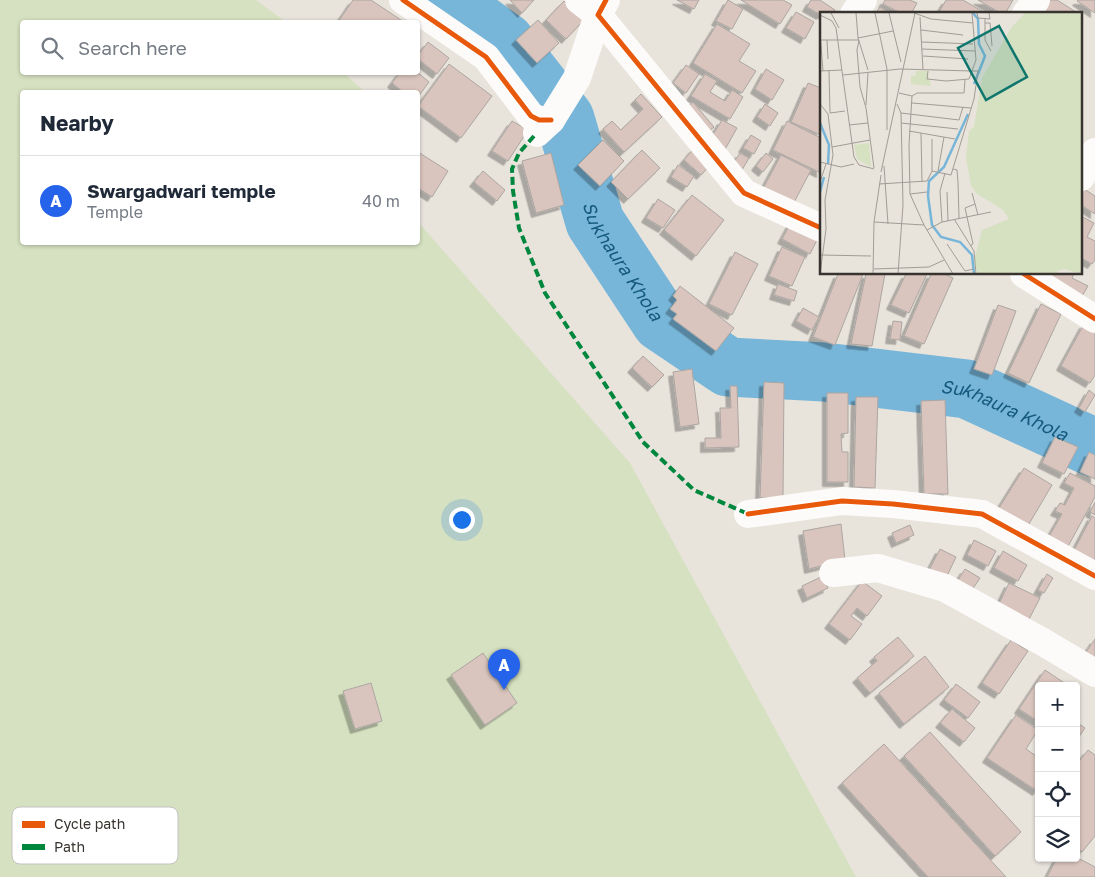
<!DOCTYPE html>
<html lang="en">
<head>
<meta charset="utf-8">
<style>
  body { margin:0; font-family:"Golos Text",sans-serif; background:#f2f2f3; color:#1f2937 }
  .controls { position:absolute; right:15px; bottom:15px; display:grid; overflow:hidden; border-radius:5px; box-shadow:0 1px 4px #0004 }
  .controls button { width:45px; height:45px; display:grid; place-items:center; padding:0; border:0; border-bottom:1px solid #e0e1e3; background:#fff; color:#1f2937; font:25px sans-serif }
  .you { position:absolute; left:461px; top:519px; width:18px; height:18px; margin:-12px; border:4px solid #fff; border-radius:50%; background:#1a73e8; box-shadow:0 0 0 8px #1a73e833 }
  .badge { display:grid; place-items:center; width:32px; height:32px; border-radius:50%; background:#2563eb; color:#fff; font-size:16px; font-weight:700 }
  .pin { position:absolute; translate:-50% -41px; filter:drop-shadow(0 1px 2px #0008) }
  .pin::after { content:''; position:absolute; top:26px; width:18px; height:15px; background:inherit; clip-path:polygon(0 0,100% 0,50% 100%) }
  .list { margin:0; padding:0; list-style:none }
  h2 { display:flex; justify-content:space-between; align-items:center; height:65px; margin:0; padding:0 20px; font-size:21px }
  h2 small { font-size:16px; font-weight:400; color:#747a83 }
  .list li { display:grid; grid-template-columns:32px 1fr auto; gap:15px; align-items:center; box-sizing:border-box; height:90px; padding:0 20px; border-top:1px solid #e0e1e3 }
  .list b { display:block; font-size:19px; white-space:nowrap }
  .list p { margin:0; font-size:16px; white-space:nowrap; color:#747a83 }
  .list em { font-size:16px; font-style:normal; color:#747a83 }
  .icon { flex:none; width:28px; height:28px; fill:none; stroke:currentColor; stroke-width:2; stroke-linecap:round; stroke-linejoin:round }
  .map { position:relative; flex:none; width:1095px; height:877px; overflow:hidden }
  .search { position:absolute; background:#fff; box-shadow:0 1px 4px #0004; left:20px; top:20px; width:400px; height:55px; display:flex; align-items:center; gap:12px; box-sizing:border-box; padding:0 18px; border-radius:5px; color:#747a83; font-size:19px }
  .panel { position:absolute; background:#fff; box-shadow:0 1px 4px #0004; left:20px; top:90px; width:400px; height:155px; border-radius:5px }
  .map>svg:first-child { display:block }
</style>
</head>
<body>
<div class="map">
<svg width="1095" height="877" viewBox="0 0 1095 877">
  <defs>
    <filter id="shadow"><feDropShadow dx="-4.5" dy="4.5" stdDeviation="0" flood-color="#0004"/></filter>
  </defs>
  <rect width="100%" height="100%" fill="#e8e3db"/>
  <path fill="#d6e1c1" d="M0 0H256L286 22H22V72L344 73 365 92H22V242H418V222L630 463 856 877H0Z"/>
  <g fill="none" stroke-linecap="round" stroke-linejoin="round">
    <path stroke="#77b6d9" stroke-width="59" id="s1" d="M447 0 505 42 565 119 595 222 661 322 728 367 824 372 967 389 1095 448"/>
  </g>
  <g fill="#d9c5bd" stroke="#aca6a2" filter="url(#shadow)">
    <path d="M353 0H371L404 22H338Z"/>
    <path d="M510 0H534L522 13Z"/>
    <path d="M677 0H699L694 9Z"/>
    <path d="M728 0 743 9 732 29 716 21Z"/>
    <path d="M741 0H783L792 5 780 24Z"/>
    <path d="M811 0H820L835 10 833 14H821V15L807 7Z"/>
    <path d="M885 0H910L917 3 911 14H903L883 4Z"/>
    <path d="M946 0H963L987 14H938Z"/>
    <path d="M978 0H1013L1005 14H1002Z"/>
    <path d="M1039 0H1057L1079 14H1030Z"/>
    <path d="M1078 0H1095V13L1077 1Z"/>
    <path d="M564 1 584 20 566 39 546 20Z"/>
    <path d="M880 7 890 14H875Z"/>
    <path d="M796 12 814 22 805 39 786 28Z"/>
    <path d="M538 20 559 43 537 63 516 40Z"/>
    <path d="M717 24 750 44 739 61 756 71 742 93 693 63Z"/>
    <path d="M428 42 449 58 437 74 418 59V55Z"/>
    <path d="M449 64 492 96 461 138 418 106Z"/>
    <path d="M686 65 699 74 686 93 673 83Z"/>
    <path d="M766 69 784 80 772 100 755 89Z"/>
    <path d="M400 72H417L429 82 418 97V92H403L392 83Z"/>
    <path d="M705 74 717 81 710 92 725 101 732 90 743 97 730 119 691 96Z"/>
    <path d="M808 83 821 88V135L791 122Z"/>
    <path d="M641 94 662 117 624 152 603 129 612 121 621 130 643 109 635 100Z"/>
    <path d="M693 102 714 127 706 134 685 109Z"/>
    <path d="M765 104 778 113 770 126 757 117Z"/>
    <path d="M722 120 737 128 723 153 707 144Z"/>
    <path d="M512 121 528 130 508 161 492 151Z"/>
    <path d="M787 121 821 138V173L773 150Z"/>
    <path d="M751 135 761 141 754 154 743 148Z"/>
    <path d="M603 140 624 161 600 186 578 165Z"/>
    <path d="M694 148 712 163 701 175 684 160Z"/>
    <path d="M642 150 660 168 628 199 611 182Z"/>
    <path d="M418 152 448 171 432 197 418 188Z"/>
    <path d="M551 153 564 205 536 213 522 161Z"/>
    <path d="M740 153 749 158 742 170 732 165Z"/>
    <path d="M766 153 773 159 763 172 756 166Z"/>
    <path d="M781 155 811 170 789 212 759 196Z"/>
    <path d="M678 165 694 176 687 187 671 177Z"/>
    <path d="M483 171 505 190 497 201 474 182Z"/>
    <path d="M1081 187 1095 196V214L1081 205Z"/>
    <path d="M692 195 724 220 696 256 664 230Z"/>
    <path d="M658 199 675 210 663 228 646 218Z"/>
    <path d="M1081 216 1094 223 1087 237 1095 241V260L1092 264 1081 258Z"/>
    <path d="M793 219 820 234 810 254 782 239Z"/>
    <path d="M782 247 805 257 792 286 769 276Z"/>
    <path d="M735 252 758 264 732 315 709 304Z"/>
    <path d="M838 274H863L835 345 813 337Z"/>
    <path d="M866 274H885L872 346 851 344Z"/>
    <path d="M906 274H927L909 313 891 305Z"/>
    <path d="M931 274H945L953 278 924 344 904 336Z"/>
    <path d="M1049 274H1074L1072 278 1088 286 1081 298Z"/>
    <path d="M778 284 797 291 794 301 774 295Z"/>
    <path d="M680 286 734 328 716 351 673 319 677 314 670 309 677 300 673 296Z"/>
    <path d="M1041 304 1061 314 1029 383 1008 373Z"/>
    <path d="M998 305 1016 311 992 375 974 369Z"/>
    <path d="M803 308 819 317 812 330 796 321Z"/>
    <path d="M893 321 902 322 900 340 890 339Z"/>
    <path d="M1084 324 1095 330V375L1090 383 1061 366Z"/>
    <path d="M643 356 664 375 652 387 632 368Z"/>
    <path d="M692 369 699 424 680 427 673 372Z"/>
    <path d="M764 382 784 383 783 497 760 498Z"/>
    <path d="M730 386H737L739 447 705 448V438H721L720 408H731Z"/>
    <path d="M1089 390 1095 395 1085 412 1079 408Z"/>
    <path d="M827 393H848V433L841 434 842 452H848V482H827Z"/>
    <path d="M856 397H878L875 488 854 487Z"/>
    <path d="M945 400 948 494H924L921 401Z"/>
    <path d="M1055 437 1078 447 1064 474 1042 463Z"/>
    <path d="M1089 452 1095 455V479L1080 472Z"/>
    <path d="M1024 468 1052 485 1026 529 997 511Z"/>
    <path d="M1070 473 1095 486V497L1066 550 1047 540 1062 514 1055 511 1060 503 1065 505 1074 488 1064 483Z"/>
    <path d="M1095 502V515L1090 512Z"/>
    <path d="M1092 516 1095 518V566L1072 554Z"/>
    <path d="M841 524 845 560 809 569 803 531Z"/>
    <path d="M910 525 914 535 896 543 892 533Z"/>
    <path d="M974 540 996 551 988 566 967 555Z"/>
    <path d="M940 549 956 557 945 580 928 572Z"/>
    <path d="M1003 551 1027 565 1018 581 994 568Z"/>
    <path d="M965 569 980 578 970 593 956 583Z"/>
    <path d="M1047 574 1053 578 1044 593 1038 590Z"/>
    <path d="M823 576 828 588 807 598 802 586Z"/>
    <path d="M862 581 882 596 867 616 857 608 851 616 862 624 850 640 829 624Z"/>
    <path d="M1009 583 1040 598 1026 625 996 610Z"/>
    <path d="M898 637 914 656 870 693 857 678 877 661 874 657Z"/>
    <path d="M1095 639V658L1086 652Z"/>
    <path d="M1011 640 1028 651 999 694 982 683Z"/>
    <path d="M483 653 517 703 485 725 451 675Z"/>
    <path d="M925 656 949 687 904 724 879 693Z"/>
    <path d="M1045 670 1069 686H1039V722L1019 709Z"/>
    <path d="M371 683 382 721 355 729 343 691Z"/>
    <path d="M956 684 980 702 968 718 944 700Z"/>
    <path d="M952 709 975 728 964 742 940 723Z"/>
    <path d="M1016 715 1038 730 1026 749 1039 758V788L1037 791 987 758Z"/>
    <path d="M1076 722 1085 728 1076 741Z"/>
    <path d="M930 732 1021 832 995 856 904 756Z"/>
    <path d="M884 744 1006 877H928L842 783Z"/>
    <path d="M1088 750 1095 755V836L1082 852 1076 847V765Z"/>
    <path d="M1076 857 1095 867V877H1047L1057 858Z"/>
  </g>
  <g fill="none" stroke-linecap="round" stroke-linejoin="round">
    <g stroke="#fcfbfa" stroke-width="28">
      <path d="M403 0 486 57 531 116 539 120H551"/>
      <path d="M606 0 598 15 744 193 821 228"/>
      <path d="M854 14 863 0"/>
      <path d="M1026 14 1036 0"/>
      <path d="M537 133 551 120 577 78 598 15 579 0"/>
      <path d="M1081 177 1095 152"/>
      <path d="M1024 274 1095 319"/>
      <path d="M748 514 842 501 893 504 982 514 1095 576"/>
      <path d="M833 573 878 568 945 588 1043 642 1095 673"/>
    </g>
    <path stroke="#00873e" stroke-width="4" stroke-dasharray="8 4" stroke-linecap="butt" d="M534 136 519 153 512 169 513 191 519 228 545 293 643 442 694 490 748 514"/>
    <g stroke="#fff" stroke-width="8">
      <g id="cycleway">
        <path d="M403 0 486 57 531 116 539 120H551"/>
        <path d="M606 0 598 15 744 193 821 228"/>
        <path d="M1024 274 1095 319"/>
        <path d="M748 514 842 501 893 504 982 514 1095 576"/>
      </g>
    </g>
    <use href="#cycleway" stroke="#e8590c" stroke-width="5"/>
  </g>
  <g text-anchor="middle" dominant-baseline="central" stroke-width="4" stroke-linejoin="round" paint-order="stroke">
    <g font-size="18" font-style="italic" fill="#155a7e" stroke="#fff">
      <text stroke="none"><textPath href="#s1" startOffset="324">Sukhaura Khola</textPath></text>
      <text stroke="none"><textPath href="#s1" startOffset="759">Sukhaura Khola</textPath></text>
    </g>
  </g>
  <g transform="translate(820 12)">
    <rect width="262" height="262" fill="#e8e3db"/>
    <path d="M205 1H262V262L244 257 237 259 238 262H158L154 249 162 218 189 207 183 198 156 181 151 173 146 146 149 119 154 115 162 66 191 16ZM96 59H107L111 74 91 72V64H95ZM49 131 51 155 37 147 34 133Z" fill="#d6e1c1"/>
    <path fill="none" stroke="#77b6d9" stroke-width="2.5" d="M153 1 158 7 159 32 165 44 154 72M148 102 124 155 109 169 108 184 112 213 121 225 140 230 152 243 154 262M0 111 9 133 8 152M0 180 4 165"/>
    <path fill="none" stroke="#a19d96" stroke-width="1" d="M11 1 19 16M36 1 38 26 48 58M55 1 67 57V118M69 1 81 50M94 1 111 7 153 11M157 1 158 6 170 7 169 1M0 3 12 9 16 16 34 145 39 153 54 157M100 5 103 58M165 7V28L171 39M165 11H170L172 34M101 18 143 23M0 21 3 59M38 26 73 19M1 28H39M7 28 8 47M39 28 37 38 40 75 46 96 54 156M102 30 153 32M102 37 155 39M103 44 148 47M0 59 22 58M9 59 10 101M108 59 107 67 126 69 149 67 152 59H159M23 63 80 57 152 59 156 48 152 1M79 81 92 84 97 81H144L145 68M92 84 89 133 90 182 104 213 133 262M92 91 151 96M0 92 8 102 13 143 5 188 6 217 0 262M77 92 81 101 83 193 78 262M46 93 48 61M10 101 25 99M81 101 139 108 143 95M81 111 138 117M29 113 48 111M89 119 135 127M101 121 102 170M12 135 50 128M0 150 21 155 34 152M64 154 68 212M133 157 137 158 138 170 139 206M112 159V127M118 159 124 125M61 160 95 1M0 170 6 152M59 172 107 169 112 159 131 163 154 87 158 59M127 180 128 209M152 181 158 203M90 182 107 180M134 207 154 239 156 262M54 210 104 213M122 210 120 179 125 161M107 218 122 210 171 200M127 232 145 259 154 257M150 234 153 232 145 196 155 192M1 243 51 244M54 257 109 255 124 248M53 262 54 210 61 163"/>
    <path fill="#0f766e" fill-opacity="0.15" stroke="#0f766e" stroke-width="2.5" d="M179 14 207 65 166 88 138 36Z"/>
    <rect width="262" height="262" fill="none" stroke="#37332e" stroke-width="2.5"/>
  </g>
  <rect x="12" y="807" width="166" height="57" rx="8" fill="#fff" stroke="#c3c2c0" stroke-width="1"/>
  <rect x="22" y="821" width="23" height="7" fill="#e8590c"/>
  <rect x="22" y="844" width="23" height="6" fill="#00873e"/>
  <g font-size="14" fill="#37332e">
    <text x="54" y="829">Cycle path</text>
    <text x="54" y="852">Path</text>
  </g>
</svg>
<div class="controls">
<button>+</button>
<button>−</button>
<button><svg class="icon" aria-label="locate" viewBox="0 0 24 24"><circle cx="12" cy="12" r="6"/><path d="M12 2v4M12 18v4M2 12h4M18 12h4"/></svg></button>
<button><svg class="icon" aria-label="layers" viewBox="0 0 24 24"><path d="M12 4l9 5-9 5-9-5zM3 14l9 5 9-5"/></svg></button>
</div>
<div class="you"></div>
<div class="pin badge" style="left:504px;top:690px">A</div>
<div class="search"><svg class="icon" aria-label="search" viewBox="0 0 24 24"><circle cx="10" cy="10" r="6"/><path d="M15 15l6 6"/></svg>Search here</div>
<section class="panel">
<h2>Nearby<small></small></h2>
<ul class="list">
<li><span class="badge">A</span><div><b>Swargadwari temple</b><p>Temple</p></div><em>40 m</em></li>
</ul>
</section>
</div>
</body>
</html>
